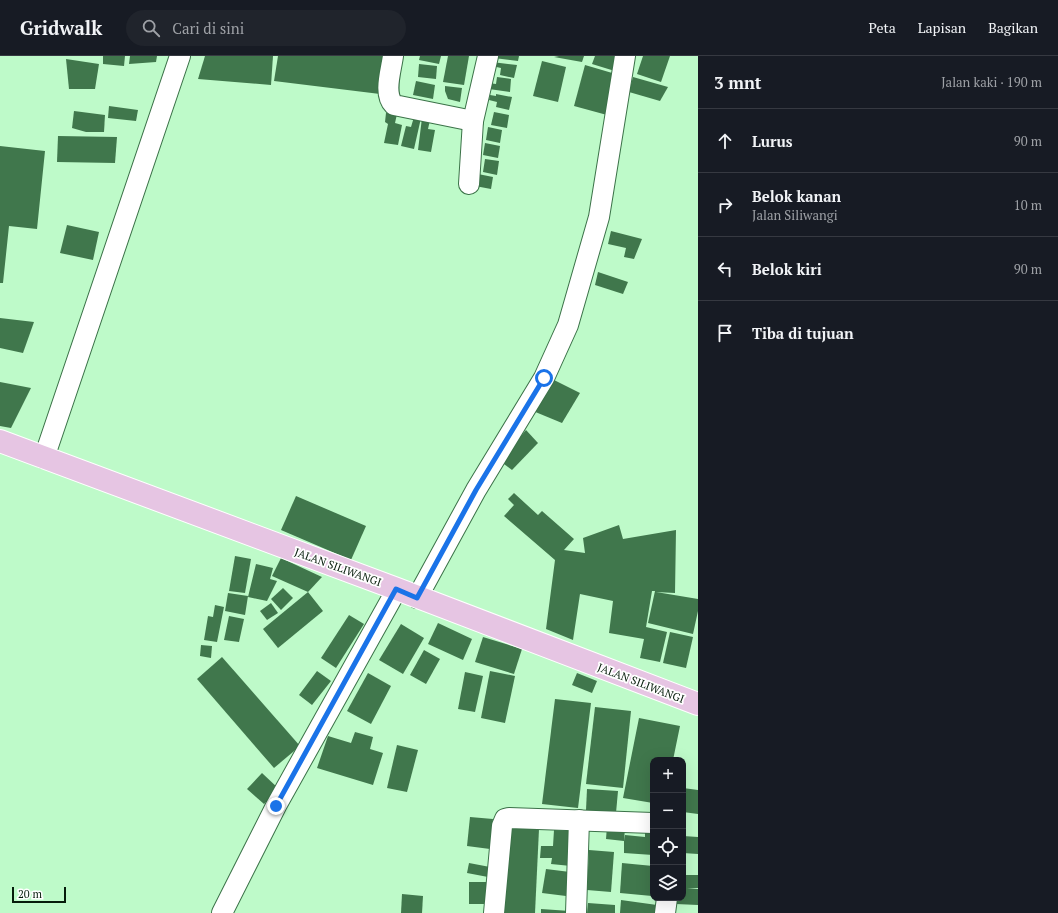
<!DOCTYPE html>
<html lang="id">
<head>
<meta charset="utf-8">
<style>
  body { margin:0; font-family:"PT Serif",serif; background:#20242c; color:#f1f3f6 }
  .controls { position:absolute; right:12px; bottom:12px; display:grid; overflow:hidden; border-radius:8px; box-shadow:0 4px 16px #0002 }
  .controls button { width:36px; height:36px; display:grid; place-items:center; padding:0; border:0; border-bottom:1px solid #363941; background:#171b24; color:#f1f3f6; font:20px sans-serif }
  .scale { position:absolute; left:12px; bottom:10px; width:54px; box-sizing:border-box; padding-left:4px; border:2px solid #061c0b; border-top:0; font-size:11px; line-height:14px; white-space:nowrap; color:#061c0b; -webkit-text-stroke:3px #fff; paint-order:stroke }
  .stop { position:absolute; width:12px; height:12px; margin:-9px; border:3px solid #1a73e8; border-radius:50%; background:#fff }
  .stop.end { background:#1a73e8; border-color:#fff; box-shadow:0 1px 4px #0008 }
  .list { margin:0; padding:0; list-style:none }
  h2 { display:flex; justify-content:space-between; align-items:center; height:52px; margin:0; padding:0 16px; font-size:17px }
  h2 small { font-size:13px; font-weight:400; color:#9ea1a6 }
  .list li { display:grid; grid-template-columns:26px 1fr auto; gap:12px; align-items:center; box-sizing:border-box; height:64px; padding:0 16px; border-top:1px solid #363941 }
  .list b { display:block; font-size:15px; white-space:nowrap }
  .list p { margin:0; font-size:13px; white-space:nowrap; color:#9ea1a6 }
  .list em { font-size:13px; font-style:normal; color:#9ea1a6 }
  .icon { flex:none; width:22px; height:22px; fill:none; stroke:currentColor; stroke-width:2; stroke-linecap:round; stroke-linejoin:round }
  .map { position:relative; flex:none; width:698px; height:857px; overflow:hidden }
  header { display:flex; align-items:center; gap:24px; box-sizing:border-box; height:56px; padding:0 20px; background:#171b24; border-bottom:1px solid #363941 }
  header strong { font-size:19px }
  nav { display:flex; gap:22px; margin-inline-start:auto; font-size:14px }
  .search { width:280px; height:36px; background:#20242c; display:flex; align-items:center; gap:10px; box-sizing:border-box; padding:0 14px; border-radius:22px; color:#9ea1a6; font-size:15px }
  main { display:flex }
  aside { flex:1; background:#171b24 }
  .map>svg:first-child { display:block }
</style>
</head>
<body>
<header>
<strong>Gridwalk</strong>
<div class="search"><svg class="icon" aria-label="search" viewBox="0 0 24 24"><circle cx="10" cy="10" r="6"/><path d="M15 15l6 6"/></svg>Cari di sini</div>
<nav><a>Peta</a><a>Lapisan</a><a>Bagikan</a></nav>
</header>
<main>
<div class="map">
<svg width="698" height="857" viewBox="0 0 698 857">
  <rect width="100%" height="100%" fill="#befac9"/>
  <g fill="#40774c">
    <path d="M103 0H125L124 10 103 8Z"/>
    <path d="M130 0H157L156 6 129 8Z"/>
    <path d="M205 0H273L271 29 198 23Z"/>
    <path d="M278 0H386L380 38 274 25Z"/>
    <path d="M420 0H441L439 8 419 4Z"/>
    <path d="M448 0H469L464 29 443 26Z"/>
    <path d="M494 0H519L518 5 494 2Z"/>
    <path d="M559 0H584L582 6 554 1Z"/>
    <path d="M595 0H622L618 16 592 8Z"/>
    <path d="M643 0H670L661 26 637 18Z"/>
    <path d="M66 3 99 8 95 33H69Z"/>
    <path d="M542 5 566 11 558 46 533 40Z"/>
    <path d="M492 6 517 9 514 22 500 19 501 12 492 10Z"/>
    <path d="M419 8 437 10 436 23 418 21Z"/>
    <path d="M585 9 619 19 607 59 574 50Z"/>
    <path d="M497 21 511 23 510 36 489 33V27L496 28Z"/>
    <path d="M633 21 668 31 660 45 629 36Z"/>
    <path d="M416 25 435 29 433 43 413 39Z"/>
    <path d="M445 30 462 32 460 46 448 43 445 35Z"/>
    <path d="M496 38 512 41 509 54 496 51 497 46 489 44 490 39 496 40Z"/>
    <path d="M109 50 138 54 136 65 108 62Z"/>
    <path d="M74 55 105 59 104 76H86L72 72Z"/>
    <path d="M494 56 509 59 507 72 491 69Z"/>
    <path d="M386 57 397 58 395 67 402 69 398 89 384 87 388 68 385 66Z"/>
    <path d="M414 61 421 62 414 93 401 90 406 70 411 71Z"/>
    <path d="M422 62 430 64 428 73 435 74 431 96 418 94Z"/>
    <path d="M488 71 502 74 500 87 486 84Z"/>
    <path d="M58 80 117 81 115 107 57 106Z"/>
    <path d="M485 87 500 90 498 102 483 99Z"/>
    <path d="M0 90 45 95 37 173 9 170 3 227H0Z"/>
    <path d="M485 103 499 105 497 119 483 116Z"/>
    <path d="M478 118 493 121 491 133 475 130Z"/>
    <path d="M67 169 99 176 93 204 60 197Z"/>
    <path d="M611 175 642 183 634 203 624 201 626 192 608 188Z"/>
    <path d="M598 216 628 226 623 238 595 229Z"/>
    <path d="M0 262 34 266 23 297 0 292Z"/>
    <path d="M548 321 580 337 562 367 533 355Z"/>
    <path d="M0 326 31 332 11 372 0 370Z"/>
    <path d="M526 374 538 387 512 414 500 405Z"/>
    <path d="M514 437 538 459 542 455 574 483 564 494 585 497 583 482 619 469 623 483 676 474 675 537 656 536 698 543V555L693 578 648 567 655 535H652L646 571 667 576 660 606 640 602 644 583 609 577 613 545 580 538 573 584 546 573 555 504 504 460 514 449 508 443Z"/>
    <path d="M296 440 366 470 351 504 281 474Z"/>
    <path d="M235 500 251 503 245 537 229 535Z"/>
    <path d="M281 502 322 521 308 536 272 520Z"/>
    <path d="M256 508 273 512 270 523 277 525 267 545 248 541Z"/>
    <path d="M283 532 293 542 281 554 271 543Z"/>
    <path d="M308 536 323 555 278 592 263 573Z"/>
    <path d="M228 537 248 540 245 559 225 555Z"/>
    <path d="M271 547 278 557 267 564 260 555Z"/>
    <path d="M215 549 224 551 217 586 204 584 208 560 213 561Z"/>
    <path d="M349 559 364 568 336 612 321 602Z"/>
    <path d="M229 560 244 563 239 586 224 584Z"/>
    <path d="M438 567 472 583 463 604 428 588Z"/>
    <path d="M401 568 424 582 403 618 379 604Z"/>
    <path d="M670 576 693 581 686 612 663 607Z"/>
    <path d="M483 581 522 593 514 618 475 606Z"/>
    <path d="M201 589 212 590 211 602 200 600Z"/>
    <path d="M424 594 440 603 426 628 410 619Z"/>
    <path d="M222 601 300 690 274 712 197 623Z"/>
    <path d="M317 615 331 625 312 649 299 639Z"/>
    <path d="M490 615 515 620 505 667 481 662Z"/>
    <path d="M465 616 483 620 475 656 458 653Z"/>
    <path d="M368 617 391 630 371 668 347 655Z"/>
    <path d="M577 617 597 625 592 637 572 629Z"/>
    <path d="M555 643 591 647 578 752 542 748Z"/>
    <path d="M595 651 631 655 623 732 586 728Z"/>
    <path d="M639 662 680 670 673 704H653V747L623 742Z"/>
    <path d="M355 676 373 681 370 693 383 697 373 729 317 712 328 680 351 687Z"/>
    <path d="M397 689 418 694 407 736 387 732Z"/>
    <path d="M262 717 279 733 264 748 247 733Z"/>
    <path d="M683 732 698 734V758L683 756Z"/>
    <path d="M587 733 618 735 616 757 586 754Z"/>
    <path d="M470 761 493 763 490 793 467 790Z"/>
    <path d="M607 770 625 772 624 785 625 779 645 781V775L653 776V799L624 797V785L606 783Z"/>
    <path d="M508 771 539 773 535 857H504Z"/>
    <path d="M554 774 574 775 571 810 551 808 552 802H540L541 790H553Z"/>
    <path d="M683 780 698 781V798L683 797Z"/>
    <path d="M589 794 614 796 611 836 587 834Z"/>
    <path d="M469 807 490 811 488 821 467 817Z"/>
    <path d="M622 807 653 810 652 840 620 837Z"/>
    <path d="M546 813 570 816 566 840 542 837Z"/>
    <path d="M683 819H698V832H687L698 833V849L676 848 677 842H683Z"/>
    <rect x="469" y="826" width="18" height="22"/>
    <path d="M402 838 423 840 422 857H401Z"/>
    <path d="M621 844 657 849 656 857H620Z"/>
    <path d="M588 847 615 849V857H587Z"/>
    <path d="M541 853 570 855V857H541Z"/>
  </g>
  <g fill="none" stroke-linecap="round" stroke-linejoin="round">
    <g stroke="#3b7248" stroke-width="22">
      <g id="minor">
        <path d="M393 0C391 15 383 38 394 49L473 65"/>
        <path d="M469 128 473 65 488 0"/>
        <path d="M44 402 180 0"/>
        <path d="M417 542 476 434 544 322 568 269 599 161 625 0"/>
        <path d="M222 857 276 750 397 533"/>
        <path d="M494 857 502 770 505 763 509 762 653 767"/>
        <path d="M576 857 579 764"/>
        <path d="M665 857 667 842"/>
      </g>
    </g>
    <g stroke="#fff" stroke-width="24">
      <path id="major" d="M0 385 397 533 698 648"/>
    </g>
    <use href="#minor" stroke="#fff" stroke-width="20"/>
    <use href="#major" stroke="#e6c5e3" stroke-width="22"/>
  </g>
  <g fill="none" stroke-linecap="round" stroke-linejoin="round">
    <path stroke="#1a73e8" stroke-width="5" d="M276 750 396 533 417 542 476 434 544 322"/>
  </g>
  <g text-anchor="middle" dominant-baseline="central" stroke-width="3.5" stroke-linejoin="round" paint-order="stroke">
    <g font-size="11" fill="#061c0b" stroke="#fff">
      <text transform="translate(338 511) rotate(20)">JALAN SILIWANGI</text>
      <text transform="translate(641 627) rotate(21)">JALAN SILIWANGI</text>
    </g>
  </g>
</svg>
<div class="controls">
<button>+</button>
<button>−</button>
<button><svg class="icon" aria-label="locate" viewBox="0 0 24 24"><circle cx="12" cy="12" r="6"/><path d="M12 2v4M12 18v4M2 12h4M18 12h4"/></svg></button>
<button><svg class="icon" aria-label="layers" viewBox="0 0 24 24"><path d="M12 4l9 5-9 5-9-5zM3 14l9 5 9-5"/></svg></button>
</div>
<div class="scale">20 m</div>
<div class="stop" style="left:544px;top:322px"></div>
<div class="stop end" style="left:276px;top:750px"></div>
</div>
<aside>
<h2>3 mnt<small>Jalan kaki · 190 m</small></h2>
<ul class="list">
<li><svg class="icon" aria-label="ahead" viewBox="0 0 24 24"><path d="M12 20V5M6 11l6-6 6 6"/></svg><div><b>Lurus</b></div><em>90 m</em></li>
<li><svg class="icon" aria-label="right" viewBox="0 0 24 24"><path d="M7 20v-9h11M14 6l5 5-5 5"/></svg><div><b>Belok kanan</b><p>Jalan Siliwangi</p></div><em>10 m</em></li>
<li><svg class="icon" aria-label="left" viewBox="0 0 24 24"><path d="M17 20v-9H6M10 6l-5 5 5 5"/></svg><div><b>Belok kiri</b></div><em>90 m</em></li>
<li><svg class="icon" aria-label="arrive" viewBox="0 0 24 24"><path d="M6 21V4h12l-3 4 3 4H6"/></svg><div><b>Tiba di tujuan</b></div></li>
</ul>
</aside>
</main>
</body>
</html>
